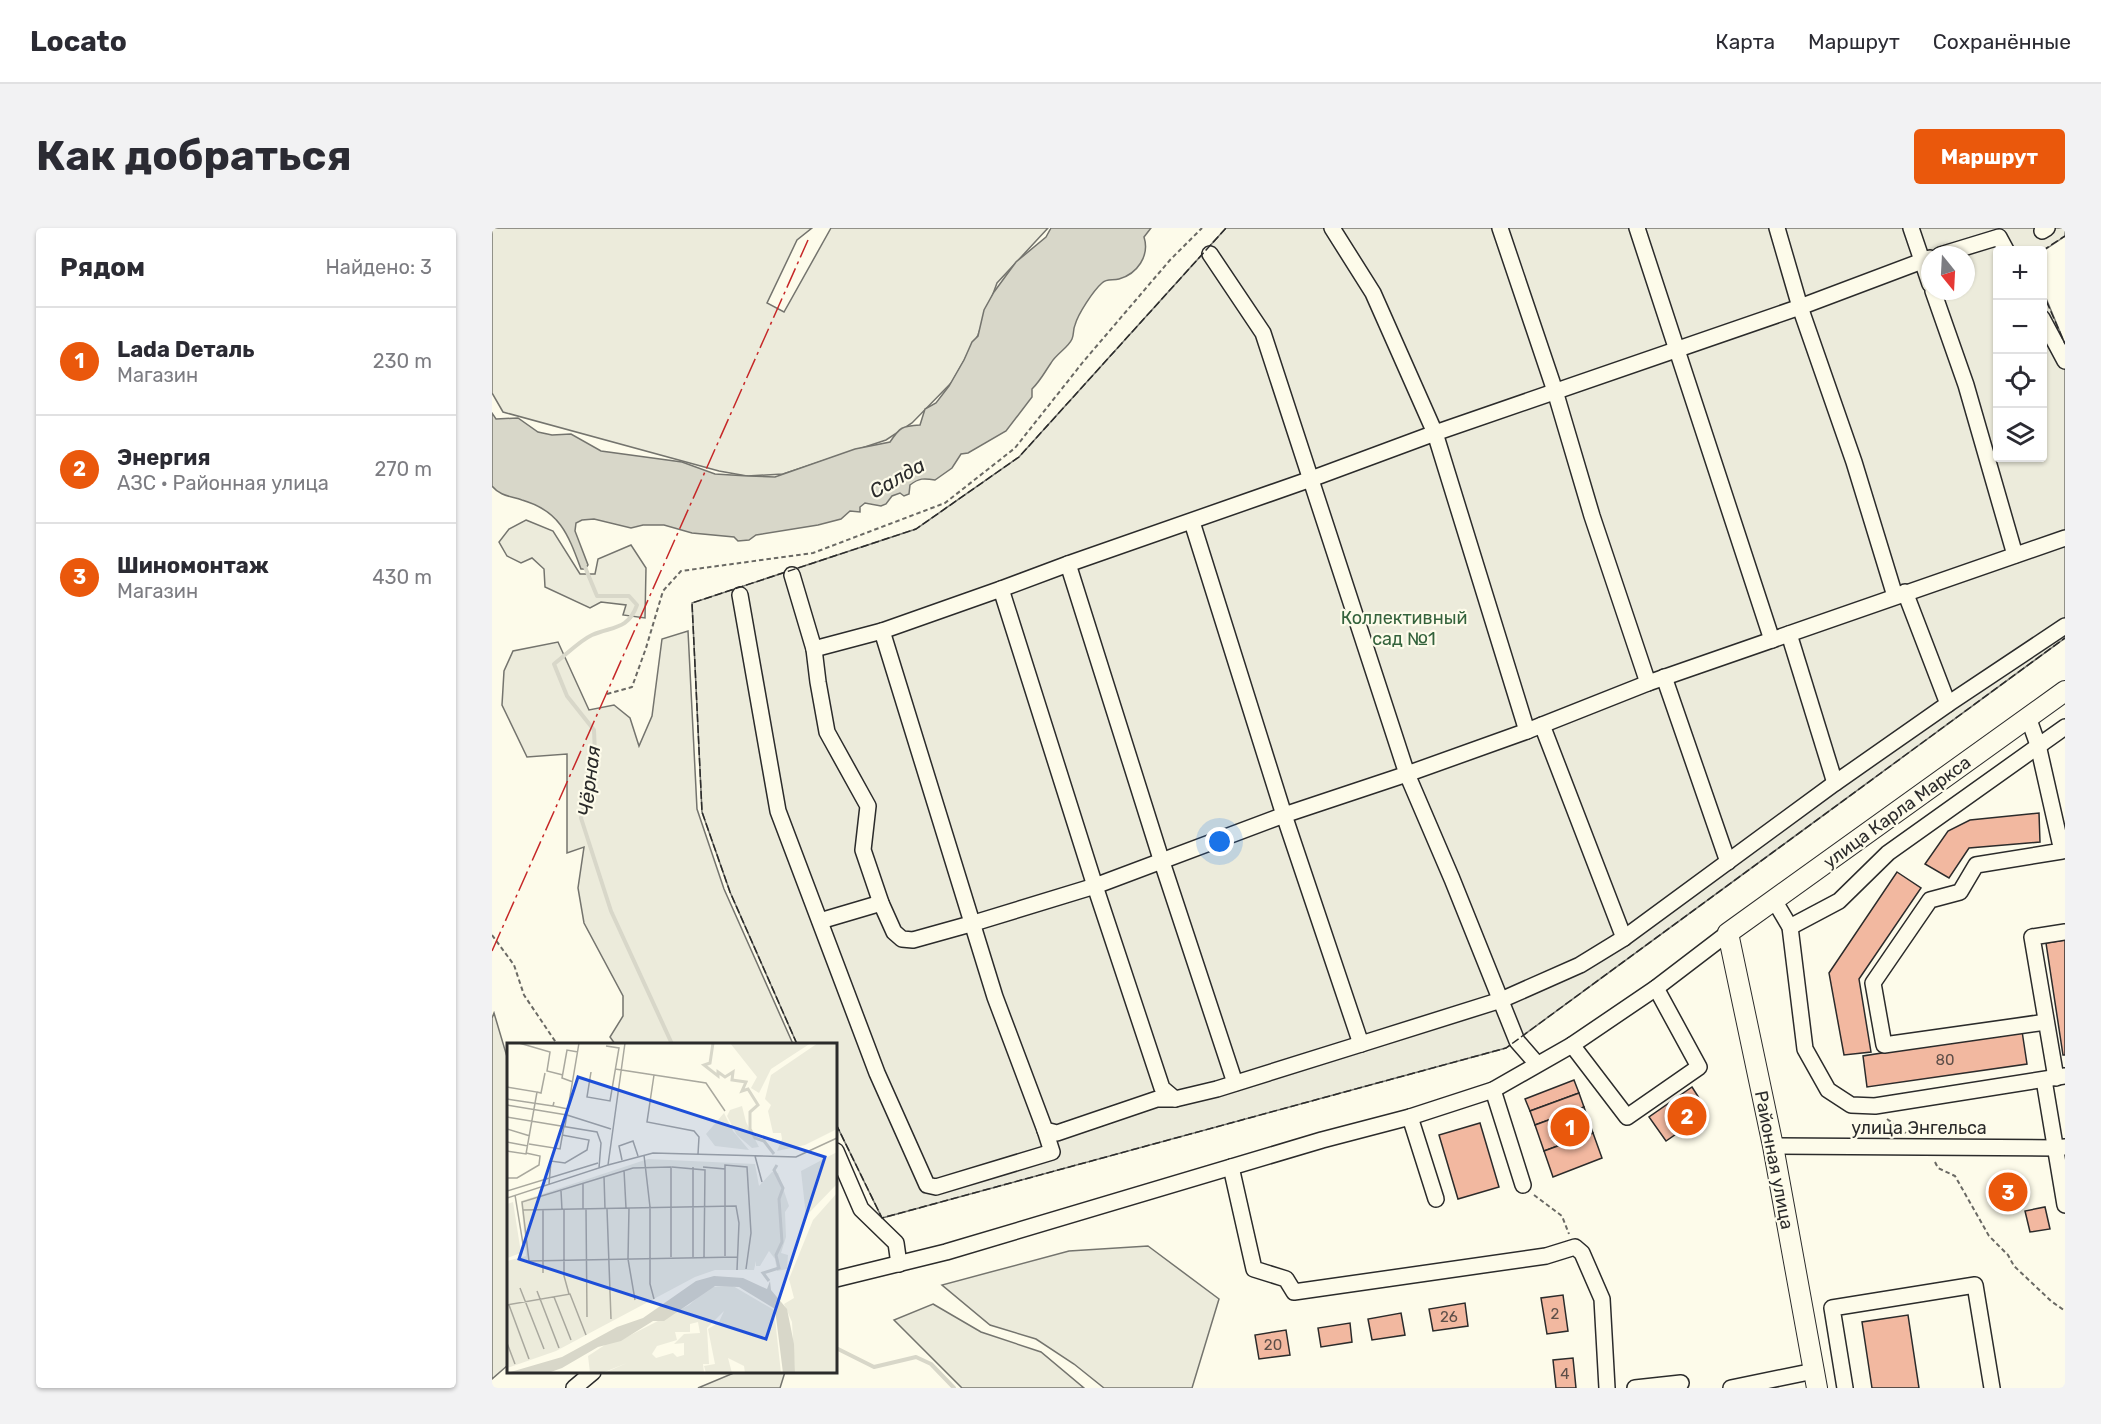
<!DOCTYPE html>
<html lang="ru">
<head>
<meta charset="utf-8">
<style>
  body { margin:0; font-family:Rubik,sans-serif; background:#f2f2f3; color:#2b2b33 }
  .controls { position:absolute; right:18px; top:18px; display:grid; overflow:hidden; border-radius:6px; box-shadow:0 2px 4px #0004 }
  .controls button { width:54px; height:54px; display:grid; place-items:center; padding:0; border:0; border-bottom:2px solid #e1e1e2; background:#fff; color:#2b2b33; font:30px sans-serif }
  .compass { position:absolute; left:1429px; top:18px; width:54px; height:54px; border-radius:50%; background:#fff; box-shadow:0 2px 4px #0004; rotate:162deg }
  .you { position:absolute; left:728px; top:614px; width:21px; height:21px; margin:-15px; border:4px solid #fff; border-radius:50%; background:#1a73e8; box-shadow:0 0 0 9px #1a73e833 }
  .badge { display:grid; place-items:center; width:39px; height:39px; border-radius:50%; background:#ea580c; color:#fff; font-size:20px; font-weight:700 }
  .pin { position:absolute; translate:-50% -50%; border:3px solid #fff; box-shadow:0 2px 6px #0006 }
  .list { margin:0; padding:0; list-style:none }
  h2 { display:flex; justify-content:space-between; align-items:center; height:78px; margin:0; padding:0 24px; font-size:26px }
  h2 small { font-size:20px; font-weight:400; color:#7c7c81 }
  .list li { display:grid; grid-template-columns:39px 1fr auto; gap:18px; align-items:center; box-sizing:border-box; height:108px; padding:0 24px; border-top:2px solid #e1e1e2 }
  .list b { display:block; font-size:22px; white-space:nowrap }
  .list p { margin:0; font-size:20px; white-space:nowrap; color:#7c7c81 }
  .list em { font-size:20px; font-style:normal; color:#7c7c81 }
  .icon { flex:none; width:33px; height:33px; fill:none; stroke:currentColor; stroke-width:2; stroke-linecap:round; stroke-linejoin:round }
  .map { position:relative; flex:none; width:1573px; height:1160px; overflow:hidden; border-radius:6px }
  header { display:flex; align-items:center; gap:36px; box-sizing:border-box; height:84px; padding:0 30px; background:#fff; border-bottom:2px solid #e1e1e2 }
  header strong { font-size:28px }
  nav { display:flex; gap:33px; margin-inline-start:auto; font-size:21px }
  .intro { display:flex; align-items:center; justify-content:space-between; box-sizing:border-box; height:144px; padding:0 36px }
  h1 { margin:0; font-size:42px }
  .button { padding:15px 27px; border-radius:6px; background:#ea580c; color:#fff; font-size:21px; font-weight:700 }
  main { display:flex; gap:36px; padding:0 36px }
  aside { flex:1; background:#fff; border-radius:6px; box-shadow:0 2px 4px #0004 }
  .map>svg:first-child { display:block }
</style>
</head>
<body>
<header>
<strong>Locato</strong>
<nav><a>Карта</a><a>Маршрут</a><a>Сохранённые</a></nav>
</header>
<div class="intro"><h1>Как добраться</h1><a class="button">Маршрут</a></div>
<main>
<aside>
<h2>Рядом<small>Найдено: 3</small></h2>
<ul class="list">
<li><span class="badge">1</span><div><b>Lada Dеталь</b><p>Магазин</p></div><em>230 m</em></li>
<li><span class="badge">2</span><div><b>Энергия</b><p>АЗС · Районная улица</p></div><em>270 m</em></li>
<li><span class="badge">3</span><div><b>Шиномонтаж</b><p>Магазин</p></div><em>430 m</em></li>
</ul>
</aside>
<div class="map">
<svg width="1573" height="1160" viewBox="0 0 1573 1160">
  <rect width="100%" height="100%" fill="#fdfbea"/>
  <g fill="#ecebdb" stroke="#74746e" stroke-width="1.5" fill-rule="evenodd">
    <path d="M0 0H320L305 12 275 75 292 84 339 0H556L505 55 486 107 460 154 420 195 394 212 291 246 255 248 227 243 11 184 0 165Z"/>
    <path d="M734 0H1573V8L1551 23 1506 22V230H1550L1551 63 1573 116V410L1014 820 390 990 344 896V816H305L238 664 210 584 200 375 424 301 527 229ZM1438 27H1474V63H1438Z"/>
    <path d="M34 292 61 303 88 346H103L106 331 139 317 154 340 153 390 131 387 134 377 109 374 98 380 53 359 52 341 40 330 29 335 15 328 7 314 17 301Z"/>
    <path d="M196 403 205 581 232 661 301 816H123L118 809 131 788V768L92 695 86 660 92 619 75 625V526L35 529 10 477 12 443 21 423 66 414 97 482 122 477 138 490 147 518 160 488 170 411Z"/>
    <path d="M2 785 16 832V1137L0 1151V790Z"/>
    <path d="M656 1018 727 1071 700 1160H612L582 1136 544 1111 498 1097 450 1057 577 1023Z"/>
    <path d="M441 1076 489 1104 549 1124 592 1160H470L402 1092Z"/>
    <path d="M244 1144H293L288 1160H206Z"/>
  </g>
  <path fill="#d8d7c9" stroke="#74746e" stroke-width="1.5" d="M559 0H659L652 9C658 28 645 46 627 51 621 53 615 50 610 55 601 63 586 86 583 97 581 101 582 107 580 111 576 120 564 126 559 135 552 145 549 152 540 161V169L514 203 476 225 469 226 460 240 443 252C432 250 427 250 418 257L417 266 412 268 408 265 400 268 394 276 389 278 373 275 368 279V284L358 283 349 291 326 297 264 307 257 312 246 313 242 309 200 305 172 297H151L139 300 102 291 90 292 84 295 83 303 96 337 93 341H89C76 306 68 283 30 272 18 268 8 268 0 258V185L4 191 26 190 46 204 60 207 79 206 109 223 190 234 223 246 256 248 283 249 363 221 398 214C408 199 410 198 428 197L433 181 444 175 457 158 472 132 480 114 486 108 492 82 502 64 524 34 554 9Z"/>
  <g fill="none" stroke-linecap="round" stroke-linejoin="round">
    <g stroke="#d8d7c9" stroke-width="4">
      <path d="M93 339 105 368H137L145 377C136 402 121 398 100 407 87 413 74 427 62 436L75 468 102 502 103 526 89 590 119 683 180 816"/>
      <path d="M344 1120 382 1139 424 1129 439 1136 462 1160"/>
    </g>
  </g>
  <g fill="#f2b8a0" stroke="#2b2b2b" stroke-width="1.5">
    <path d="M1547 585 1548 614 1477 620 1457 650 1433 636 1456 603 1478 592Z"/>
    <path d="M1405 644 1429 660 1367 751 1379 824 1352 827 1337 745Z"/>
    <path d="M1573 712V827H1571L1554 715Z"/>
    <path d="M1530 803 1535 836 1375 859 1371 828Z"/>
    <path d="M1082 852 1087 865 1038 883 1033 871Z"/>
    <path d="M1200 859 1216 884 1174 913 1157 889Z"/>
    <path d="M1087 865 1092 879 1043 897 1038 883Z"/>
    <path d="M1092 879 1101 905 1052 923 1043 897Z"/>
    <path d="M988 895 1007 959 966 971 947 907Z"/>
    <path d="M1101 905 1110 930 1061 949 1052 923Z"/>
    <path d="M1553 979 1558 1001 1538 1004 1533 983Z"/>
    <path d="M1071 1067 1076 1103 1055 1106 1049 1070Z"/>
    <path d="M973 1075 976 1098 941 1103 937 1081Z"/>
    <path d="M909 1085 913 1107 880 1112 876 1091Z"/>
    <path d="M1416 1087 1427 1160H1380L1370 1094Z"/>
    <path d="M858 1095 860 1114 829 1119 826 1100Z"/>
    <path d="M794 1102 798 1127 767 1131 763 1107Z"/>
    <path d="M1081 1130 1084 1160H1064L1061 1132Z"/>
  </g>
  <g fill="none" stroke-linecap="round" stroke-linejoin="round">
    <g stroke="#2b2b2b" stroke-width="18">
      <g id="minor">
        <path d="M840 0 881 65 943 205 1035 503"/>
        <path d="M1008 0 1063 163 1100 288 1156 455"/>
        <path d="M1145 0 1280 412"/>
        <path d="M1285 0 1308 79 1362 234 1403 368"/>
        <path d="M1419 0 1438 56"/>
        <path d="M1550 3 1555 0"/>
        <path d="M718 26 771 105 915 546 960 651 1025 813 1045 836"/>
        <path d="M1448 27 1507 9 1514 22"/>
        <path d="M1441 63 1474 157 1523 327"/>
        <path d="M1550 90 1573 133"/>
        <path d="M700 294 792 587 869 816 1009 772 1088 737 1132 710 1343 555 1456 476 1573 398"/>
        <path d="M576 336 669 631 743 855"/>
        <path d="M300 347 322 421 326 454 335 504 376 578 371 622 389 675 402 704 410 711 421 712 482 695 603 658 792 587 915 546 1035 503 1156 455 1573 310"/>
        <path d="M509 361 603 658 670 860 683 871 725 861 869 816"/>
        <path d="M1413 364 1456 476"/>
        <path d="M248 367 286 583 385 845 435 957 444 959 560 924 553 902"/>
        <path d="M390 403 503 769 553 902 565 905 665 871H683"/>
        <path d="M1297 406 1343 555"/>
        <path d="M322 421 390 403 509 361 576 336 819 251 943 205 1308 79 1438 30"/>
        <path d="M1172 449 1236 634"/>
        <path d="M1536 489 1546 517 1570 623 1484 637 1468 664 1438 672 1381 755 1392 817 1554 794"/>
        <path d="M1050 497 1132 710"/>
        <path d="M1282 672 1298 699 1313 821 1336 862 1359 877 1383 878 1573 848"/>
        <path d="M328 693 389 675"/>
        <path d="M1298 699 1347 673 1396 625 1573 499"/>
        <path d="M1080 817 1135 889 1207 839 1164 760"/>
        <path d="M1564 850 1540 709 1573 704"/>
        <path d="M1552 852 1573 977"/>
        <path d="M1001 862 1031 957"/>
        <path d="M918 889 944 971"/>
        <path d="M1281 918 1563 920 1573 919"/>
        <path d="M344 923 369 981 404 1015 407 1036"/>
        <path d="M739 939 762 1041 794 1051 802 1064 1054 1028 1083 1019 1090 1025 1110 1071 1115 1160"/>
        <path d="M344 1051 454 1024 830 912 918 889 1001 862 1080 817 1164 760 1236 705"/>
        <path d="M82 1160 101 1144"/>
        <path d="M1143 1160 1189 1155"/>
        <path d="M1239 1160 1322 1143"/>
        <path d="M1353 1160 1340 1080 1483 1057 1500 1160"/>
      </g>
    </g>
    <g stroke="#2b2b2b" stroke-width="22">
      <path id="major" d="M1325 1160 1281 918 1236 705 1573 463"/>
    </g>
    <g stroke="#6a6964" stroke-width="2" stroke-dasharray="4.5 3" stroke-linecap="butt">
      <path d="M115 466 140 459 154 420 171 363 189 343 321 325 453 275 523 220 591 134 678 32 710 0"/>
      <path d="M0 707 22 737 32 767 65 816"/>
      <path d="M1395 891 1414 905"/>
      <path d="M1443 934 1446 940 1463 948 1497 1008 1516 1027 1522 1038 1559 1073 1573 1083"/>
      <path d="M1042 967 1070 988 1077 1006"/>
    </g>
    <use href="#minor" stroke="#fdfbea" stroke-width="15"/>
    <use href="#major" stroke="#fdfbea" stroke-width="20"/>
    <g stroke="#2b2b2b" stroke-width="1.5" stroke-dasharray="8 3" stroke-linecap="butt">
      <path d="M1550 23 1573 8"/>
      <path d="M1550 63 1573 116"/>
      <path d="M305 816 238 664 210 584 200 375 424 301 527 229 734 0"/>
      <path d="M344 896 390 990 1014 820 1573 410"/>
    </g>
    <path stroke="#c62828" stroke-width="1.5" stroke-dasharray="21 4.5 3 4.5" stroke-linecap="butt" d="M0 723 316 12"/>
  </g>
  <g text-anchor="middle" dominant-baseline="central" stroke-width="4.5" stroke-linejoin="round" paint-order="stroke">
    <g font-size="15" fill="#5d4e48">
      <text x="1453" y="832">80</text>
      <text x="1063" y="1086">2</text>
      <text x="957" y="1089">26</text>
      <text x="781" y="1117">20</text>
      <text x="1073" y="1146">4</text>
    </g>
    <g font-size="18" fill="#34623c" stroke="#fdfbea">
      <text x="912" y="390">Коллективный<tspan x="912" dy="21">сад №1</tspan></text>
    </g>
    <g font-size="18" fill="#2b2b2b" stroke="#fdfbea">
      <text transform="translate(1405 584) rotate(-36)">улица Карла Маркса</text>
      <text x="1427" y="900">улица Энгельса</text>
      <text transform="translate(1282 932) rotate(79)">Районная улица</text>
    </g>
    <g font-size="20" font-style="italic" fill="#2b2b2b" stroke="#fdfbea">
      <text transform="translate(405 250) rotate(-30)">Салда</text>
      <text transform="translate(97 553) rotate(-83)">Чёрная</text>
    </g>
  </g>
  <g transform="translate(15 815)">
    <rect width="330" height="330" fill="#fdfbea"/>
    <path d="M223 0H304L264 26 252 50 244 45 250 34ZM311 0H330V86L298 102 270 108 275 96 274 90H266L261 68 264 62 258 56 264 32ZM235 63 239 79 252 104 245 105 230 92 220 73 223 67ZM217 70 226 88 242 107 208 103 199 91ZM330 109V141L299 173 294 128ZM141 116 248 121 252 143 265 129 271 130 282 163 278 169 279 194 274 210 281 212 280 226 270 228 268 216 262 208 253 223H249V218L247 227H208L188 234 49 308 0 325V218L19 213 14 158ZM330 150V330H288L285 279 277 261 287 255 282 236 306 177ZM6 159 14 210 0 215V161ZM226 243 267 267 274 330H238L237 323 221 315 225 330H199L197 323 208 321 201 286 212 279 217 268 200 285 202 321H196L197 330H97L120 320 95 330H83L81 313 104 298H112L182 262 203 244ZM191 279 193 290 177 291 167 301 177 300V312L170 314 166 310 149 315 145 311 150 303 170 297 168 289H183V281Z" fill="#ecebdb" fill-rule="evenodd"/>
    <path d="M207 233 236 235 260 246 263 238 264 247 280 266 287 301 288 330H276L268 266 232 244 208 243 157 278H146L114 298 91 304 55 325 41 330H0L55 314 110 284 136 275 189 238Z" fill="#d8d7c9"/>
    <path fill="none" stroke="#d8d7c9" stroke-width="3" d="M206 0 203 20 197 22 211 33V29L218 34 226 29 225 37 239 39 235 48 241 46 251 62 243 69V86L248 95 257 98 267 111M262 238 256 230 272 225 269 212 275 199 272 156 276 145 267 127 270 122"/>
    <path fill="none" stroke="#a9a89e" stroke-width="1.5" d="M12 0 43 9 40 28 56 32M108 26 199 40 218 68M84 29 80 54 103 58 112 5 99 3M147 32 140 79 187 88 192 94 191 111M66 39 55 35 60 7 71 9M0 44 30 49 19 111 0 108M30 49 34 50 38 30M0 56 46 63M47 59 46 63 61 66M0 62 60 72 104 86M0 74 90 89 94 100 92 125M58 83 72 0M0 86 23 93M0 99 21 103M22 101 53 106 57 83M137 112 143 164V241L147 256M248 113 255 139M115 117 112 103 126 98 131 113M101 122 146 110 289 114 330 95M165 124 198 127 197 214M196 124 218 126V213M218 126V122L240 124 244 190 239 226M117 127 119 165M97 133 98 166M0 135H10L32 122 33 113 19 110M42 141 44 118 58 120 80 107 82 97 55 92M0 148 91 120M54 148 55 167M8 152 16 201M0 155 101 122 118 0M122 165 121 216 128 257M76 166V141M79 166 80 274M100 166 104 276M16 167 229 163 232 180 230 227M57 167V233L62 251M164 214V124L126 125 15 159 22 218 230 214M186 214V124M36 230V167M13 245 37 306M30 248 52 305M47 254 64 297M0 262 63 251 79 292M2 262 22 316M0 300 8 321"/>
    <path fill="#1d4ed8" fill-opacity="0.15" stroke="#1d4ed8" stroke-width="3" d="M71 34 318 114 259 296 12 216Z"/>
    <rect width="330" height="330" fill="none" stroke="#2b2b2b" stroke-width="3"/>
  </g>
</svg>
<div class="controls">
<button>+</button>
<button>−</button>
<button><svg class="icon" aria-label="locate" viewBox="0 0 24 24"><circle cx="12" cy="12" r="6"/><path d="M12 2v4M12 18v4M2 12h4M18 12h4"/></svg></button>
<button><svg class="icon" aria-label="layers" viewBox="0 0 24 24"><path d="M12 4l9 5-9 5-9-5zM3 14l9 5 9-5"/></svg></button>
</div>
<svg class="compass" viewBox="-18 -18 36 36"><path d="M0-13l5 13h-10z" fill="#e53935"/><path d="M0 13l5-13h-10z" fill="#7c7c81"/></svg>
<div class="you"></div>
<div class="pin badge" style="left:1078px;top:899px">1</div>
<div class="pin badge" style="left:1195px;top:888px">2</div>
<div class="pin badge" style="left:1516px;top:964px">3</div>
</div>
</main>
</body>
</html>
